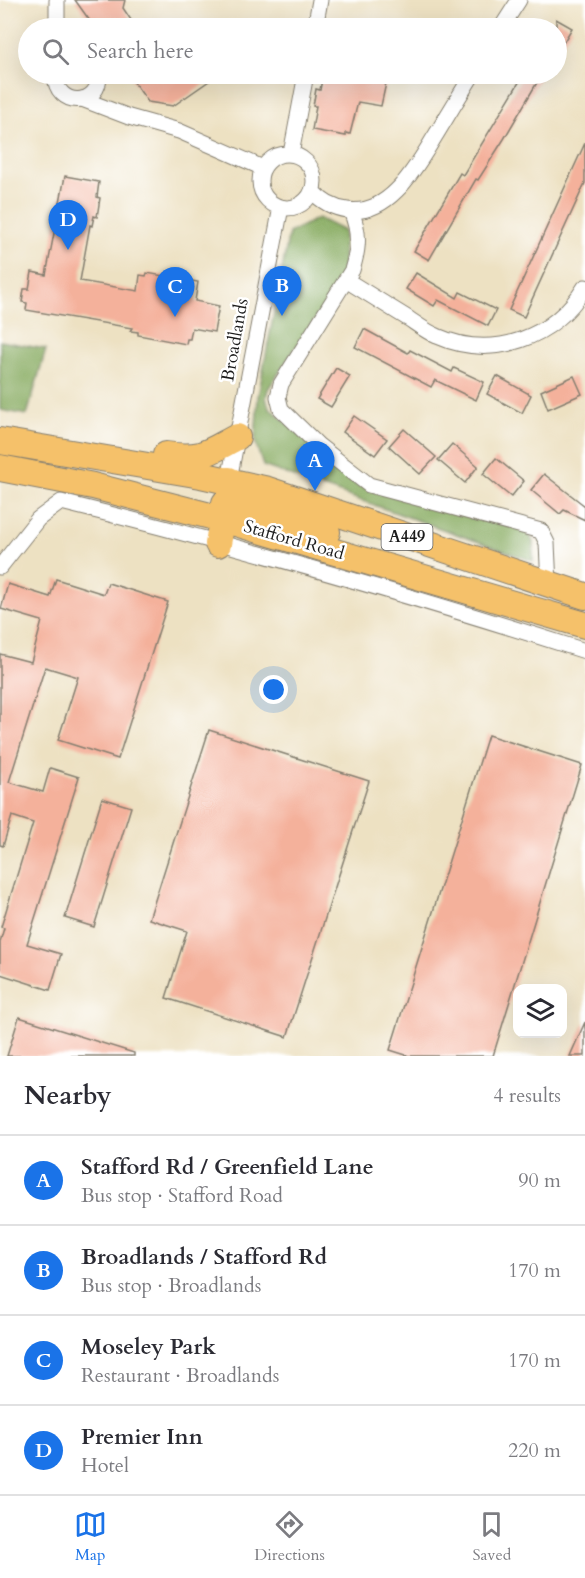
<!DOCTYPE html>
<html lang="en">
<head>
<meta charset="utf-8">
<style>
  body { margin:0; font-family:Cardo,serif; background:#f7f7f7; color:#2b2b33 }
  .controls { position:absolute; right:18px; bottom:18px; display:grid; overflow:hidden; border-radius:12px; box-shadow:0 6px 24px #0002 }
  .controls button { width:54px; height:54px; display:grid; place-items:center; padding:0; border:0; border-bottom:2px solid #e1e1e2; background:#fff; color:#2b2b33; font:30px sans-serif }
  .you { position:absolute; left:274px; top:690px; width:21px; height:21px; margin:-15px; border:4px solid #fff; border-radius:50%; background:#1a73e8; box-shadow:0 0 0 9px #1a73e833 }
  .badge { display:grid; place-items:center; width:39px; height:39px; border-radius:50%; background:#1a73e8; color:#fff; font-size:20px; font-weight:700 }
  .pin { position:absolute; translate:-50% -50px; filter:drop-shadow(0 2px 3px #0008) }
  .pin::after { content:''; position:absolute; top:32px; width:21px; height:18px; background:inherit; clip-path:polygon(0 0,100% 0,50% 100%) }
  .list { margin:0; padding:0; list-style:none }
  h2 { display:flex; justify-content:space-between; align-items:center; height:78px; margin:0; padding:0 24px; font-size:26px }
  h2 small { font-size:20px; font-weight:400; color:#7c7c81 }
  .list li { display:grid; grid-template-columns:39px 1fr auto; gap:18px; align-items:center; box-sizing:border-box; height:90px; padding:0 24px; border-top:2px solid #e1e1e2 }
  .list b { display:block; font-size:22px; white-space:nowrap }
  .list p { margin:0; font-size:20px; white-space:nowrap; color:#7c7c81 }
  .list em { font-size:20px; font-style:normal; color:#7c7c81 }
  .icon { flex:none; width:33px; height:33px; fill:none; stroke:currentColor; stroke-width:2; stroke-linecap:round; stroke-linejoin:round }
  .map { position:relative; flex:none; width:585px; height:1056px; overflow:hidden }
  .search { position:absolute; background:#fff; box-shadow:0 6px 24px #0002; left:18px; right:18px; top:18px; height:66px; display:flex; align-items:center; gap:15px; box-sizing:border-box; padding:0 21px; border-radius:33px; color:#7c7c81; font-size:22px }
  .sheet { height:438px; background:#fff }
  nav { display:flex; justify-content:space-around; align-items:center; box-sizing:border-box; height:84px; border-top:2px solid #e1e1e2; background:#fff; font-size:16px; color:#7c7c81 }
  nav a { display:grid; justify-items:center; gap:3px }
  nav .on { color:#1a73e8 }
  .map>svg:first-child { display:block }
</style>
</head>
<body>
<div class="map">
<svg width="585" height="1056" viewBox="0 0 585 1056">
  <rect width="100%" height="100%" fill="#fff"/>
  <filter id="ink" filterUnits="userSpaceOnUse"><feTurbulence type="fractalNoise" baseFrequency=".0167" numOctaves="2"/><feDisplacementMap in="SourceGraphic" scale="12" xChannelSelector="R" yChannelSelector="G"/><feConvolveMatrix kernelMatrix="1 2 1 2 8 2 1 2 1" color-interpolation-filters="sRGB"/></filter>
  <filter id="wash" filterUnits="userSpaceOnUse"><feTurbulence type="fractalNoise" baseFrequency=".008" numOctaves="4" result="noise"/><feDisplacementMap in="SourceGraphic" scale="24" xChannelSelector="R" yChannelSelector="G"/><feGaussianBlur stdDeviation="1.35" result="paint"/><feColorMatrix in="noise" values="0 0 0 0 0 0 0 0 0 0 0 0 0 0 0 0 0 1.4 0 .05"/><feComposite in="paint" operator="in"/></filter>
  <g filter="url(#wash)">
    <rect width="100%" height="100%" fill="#ede1c2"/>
    <g fill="#87ab60" stroke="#52643e" stroke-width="1.5">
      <path d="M318 218 344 231 343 278 268 389 266 398 269 407 357 485 527 530 533 542V561L263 466 255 441 258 397 289 233Z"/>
      <path d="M0 341 46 349 27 415 0 410Z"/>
    </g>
    <g id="blocks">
      <g fill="#f4b19b">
        <path d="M75 0H125L123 8 133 23 125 28H95Z"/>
        <path d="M556 19 572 28 556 55Z"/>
        <path d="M128 74H219L173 106 148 102Z"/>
        <path d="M323 74H388L381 106 358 102 350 134 346 133V136L312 130 316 106H313L316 89 320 90Z"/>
        <path d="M524 74H542L504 139 478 180 476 179 429 260 414 251 460 173 463 175Z"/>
        <path d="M585 143V183L524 317 509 310Z"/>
        <path d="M65 176 99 182 97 197 100 198 97 217 94 216 92 226 90 225 80 281 138 291 140 275 146 276 147 273 198 282 195 301 219 306 214 332 192 328 190 339H187L186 344 138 335V332L130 331 132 328 26 310 27 303 22 302 24 289H29L32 272 46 275Z"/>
        <path d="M416 273 457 298 460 292 496 310 488 326 438 300 434 306 406 289Z"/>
        <path d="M364 329 408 353 410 350 452 372 454 368 484 382 476 400 435 380 431 387 355 347Z"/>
        <path d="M336 368 350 376 331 407 317 399Z"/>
        <path d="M497 376 531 395 522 413 487 394Z"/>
        <path d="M574 376 582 394 548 409 541 391Z"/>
        <path d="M354 416 387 439 375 455 343 432Z"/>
        <path d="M404 429 436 457 420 474 389 446Z"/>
        <path d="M452 444 478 466 465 483 438 460Z"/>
        <path d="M496 458 524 481 511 497 483 474Z"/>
        <path d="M544 474 585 506V520L564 510 560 514 531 490Z"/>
        <path d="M56 579 104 594 108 583 168 602 118 759 58 740 78 677 45 667 9 782 43 792 50 768 79 777 27 944 61 954 50 990 0 974V942L4 928 1 927 33 823 12 816 3 846 0 845V654L31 662 42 621 1 609 8 584 50 597Z"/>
        <path d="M209 730 369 781 287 1037 166 998 187 931 149 919Z"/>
        <path d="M488 735 582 765 493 1056H409L390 1050Z"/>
        <path d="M102 798 131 807 94 927 65 918Z"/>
        <path d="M19 1017 134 1053V1056H7Z"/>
        <path d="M585 1022V1056H570Z"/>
      </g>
    </g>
  </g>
  <g filter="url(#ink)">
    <use href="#blocks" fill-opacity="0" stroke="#847e6f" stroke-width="1.5"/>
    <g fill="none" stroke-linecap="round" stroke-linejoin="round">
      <g stroke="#847e6f" stroke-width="17">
        <g id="minor">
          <path d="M57 28V0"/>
          <path d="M315 28 320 0"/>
          <path d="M501 28 519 0"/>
          <path d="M55 74C55 109 101 107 99 74"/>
          <path d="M82 99 129 117 179 131 263 168"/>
          <path d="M291 154 306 74"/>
          <circle cx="287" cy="181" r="27"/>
          <path d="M312 191C322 202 333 208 347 210 391 217 418 163 437 133 449 113 461 93 473 74"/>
          <path d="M351 211C360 233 359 247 352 270L281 384 278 397 281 409 319 446 369 485 541 531 547 543 549 585"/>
          <path d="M346 280C367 293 388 306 409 319 418 325 427 332 437 336 493 361 554 338 585 287"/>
          <path d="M229 480 281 207"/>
          <path d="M0 567 38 519 61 502C238 545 412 596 585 651"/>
        </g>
      </g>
      <g stroke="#847e6f" stroke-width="28">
        <g id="trunk">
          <path d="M0 441 201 475 268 490 585 596"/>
          <path d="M166 455C202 460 207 453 237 437"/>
          <path d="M0 468 93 486 222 519 585 625"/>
          <path d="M229 480C235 508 266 511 290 519 302 523 315 528 327 532"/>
          <path d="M218 544 225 503"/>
        </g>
      </g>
      <use href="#minor" stroke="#fff" stroke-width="15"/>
      <use href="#trunk" stroke="#f5c16b" stroke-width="26"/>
    </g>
  </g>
  <g text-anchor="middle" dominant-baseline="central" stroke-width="5" stroke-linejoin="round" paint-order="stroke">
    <rect fill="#fff" stroke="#606060" stroke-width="1.5" x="381.5" y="524" width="51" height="26" rx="4.5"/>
    <g font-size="16" font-weight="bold" fill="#1c1c1c">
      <text x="407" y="537">A449</text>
    </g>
    <g font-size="18" fill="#1c1c1c" stroke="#fff">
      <text transform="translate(235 340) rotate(-80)">Broadlands</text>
      <text transform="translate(294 540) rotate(16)">Stafford Road</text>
    </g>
  </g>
</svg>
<div class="controls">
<button><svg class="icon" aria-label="layers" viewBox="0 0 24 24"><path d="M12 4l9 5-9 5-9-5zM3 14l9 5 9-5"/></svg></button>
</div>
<div class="you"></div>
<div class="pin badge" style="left:315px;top:491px">A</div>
<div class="pin badge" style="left:282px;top:316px">B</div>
<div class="pin badge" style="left:175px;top:317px">C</div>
<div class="pin badge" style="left:68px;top:250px">D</div>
<div class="search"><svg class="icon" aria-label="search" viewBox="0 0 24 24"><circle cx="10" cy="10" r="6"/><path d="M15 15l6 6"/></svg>Search here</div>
</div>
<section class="sheet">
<h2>Nearby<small>4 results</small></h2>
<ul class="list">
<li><span class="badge">A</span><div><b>Stafford Rd / Greenfield Lane</b><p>Bus stop · Stafford Road</p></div><em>90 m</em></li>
<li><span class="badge">B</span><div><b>Broadlands / Stafford Rd</b><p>Bus stop · Broadlands</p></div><em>170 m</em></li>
<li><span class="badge">C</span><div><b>Moseley Park</b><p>Restaurant · Broadlands</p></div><em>170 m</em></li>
<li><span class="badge">D</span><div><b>Premier Inn</b><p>Hotel</p></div><em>220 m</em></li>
</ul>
</section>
<nav>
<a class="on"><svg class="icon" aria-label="map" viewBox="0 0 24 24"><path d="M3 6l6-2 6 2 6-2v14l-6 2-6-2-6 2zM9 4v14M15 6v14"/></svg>Map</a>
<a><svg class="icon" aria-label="directions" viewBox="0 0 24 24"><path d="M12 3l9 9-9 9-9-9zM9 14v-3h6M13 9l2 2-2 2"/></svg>Directions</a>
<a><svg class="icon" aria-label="saved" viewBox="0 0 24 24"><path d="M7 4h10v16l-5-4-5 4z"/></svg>Saved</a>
</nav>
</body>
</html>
